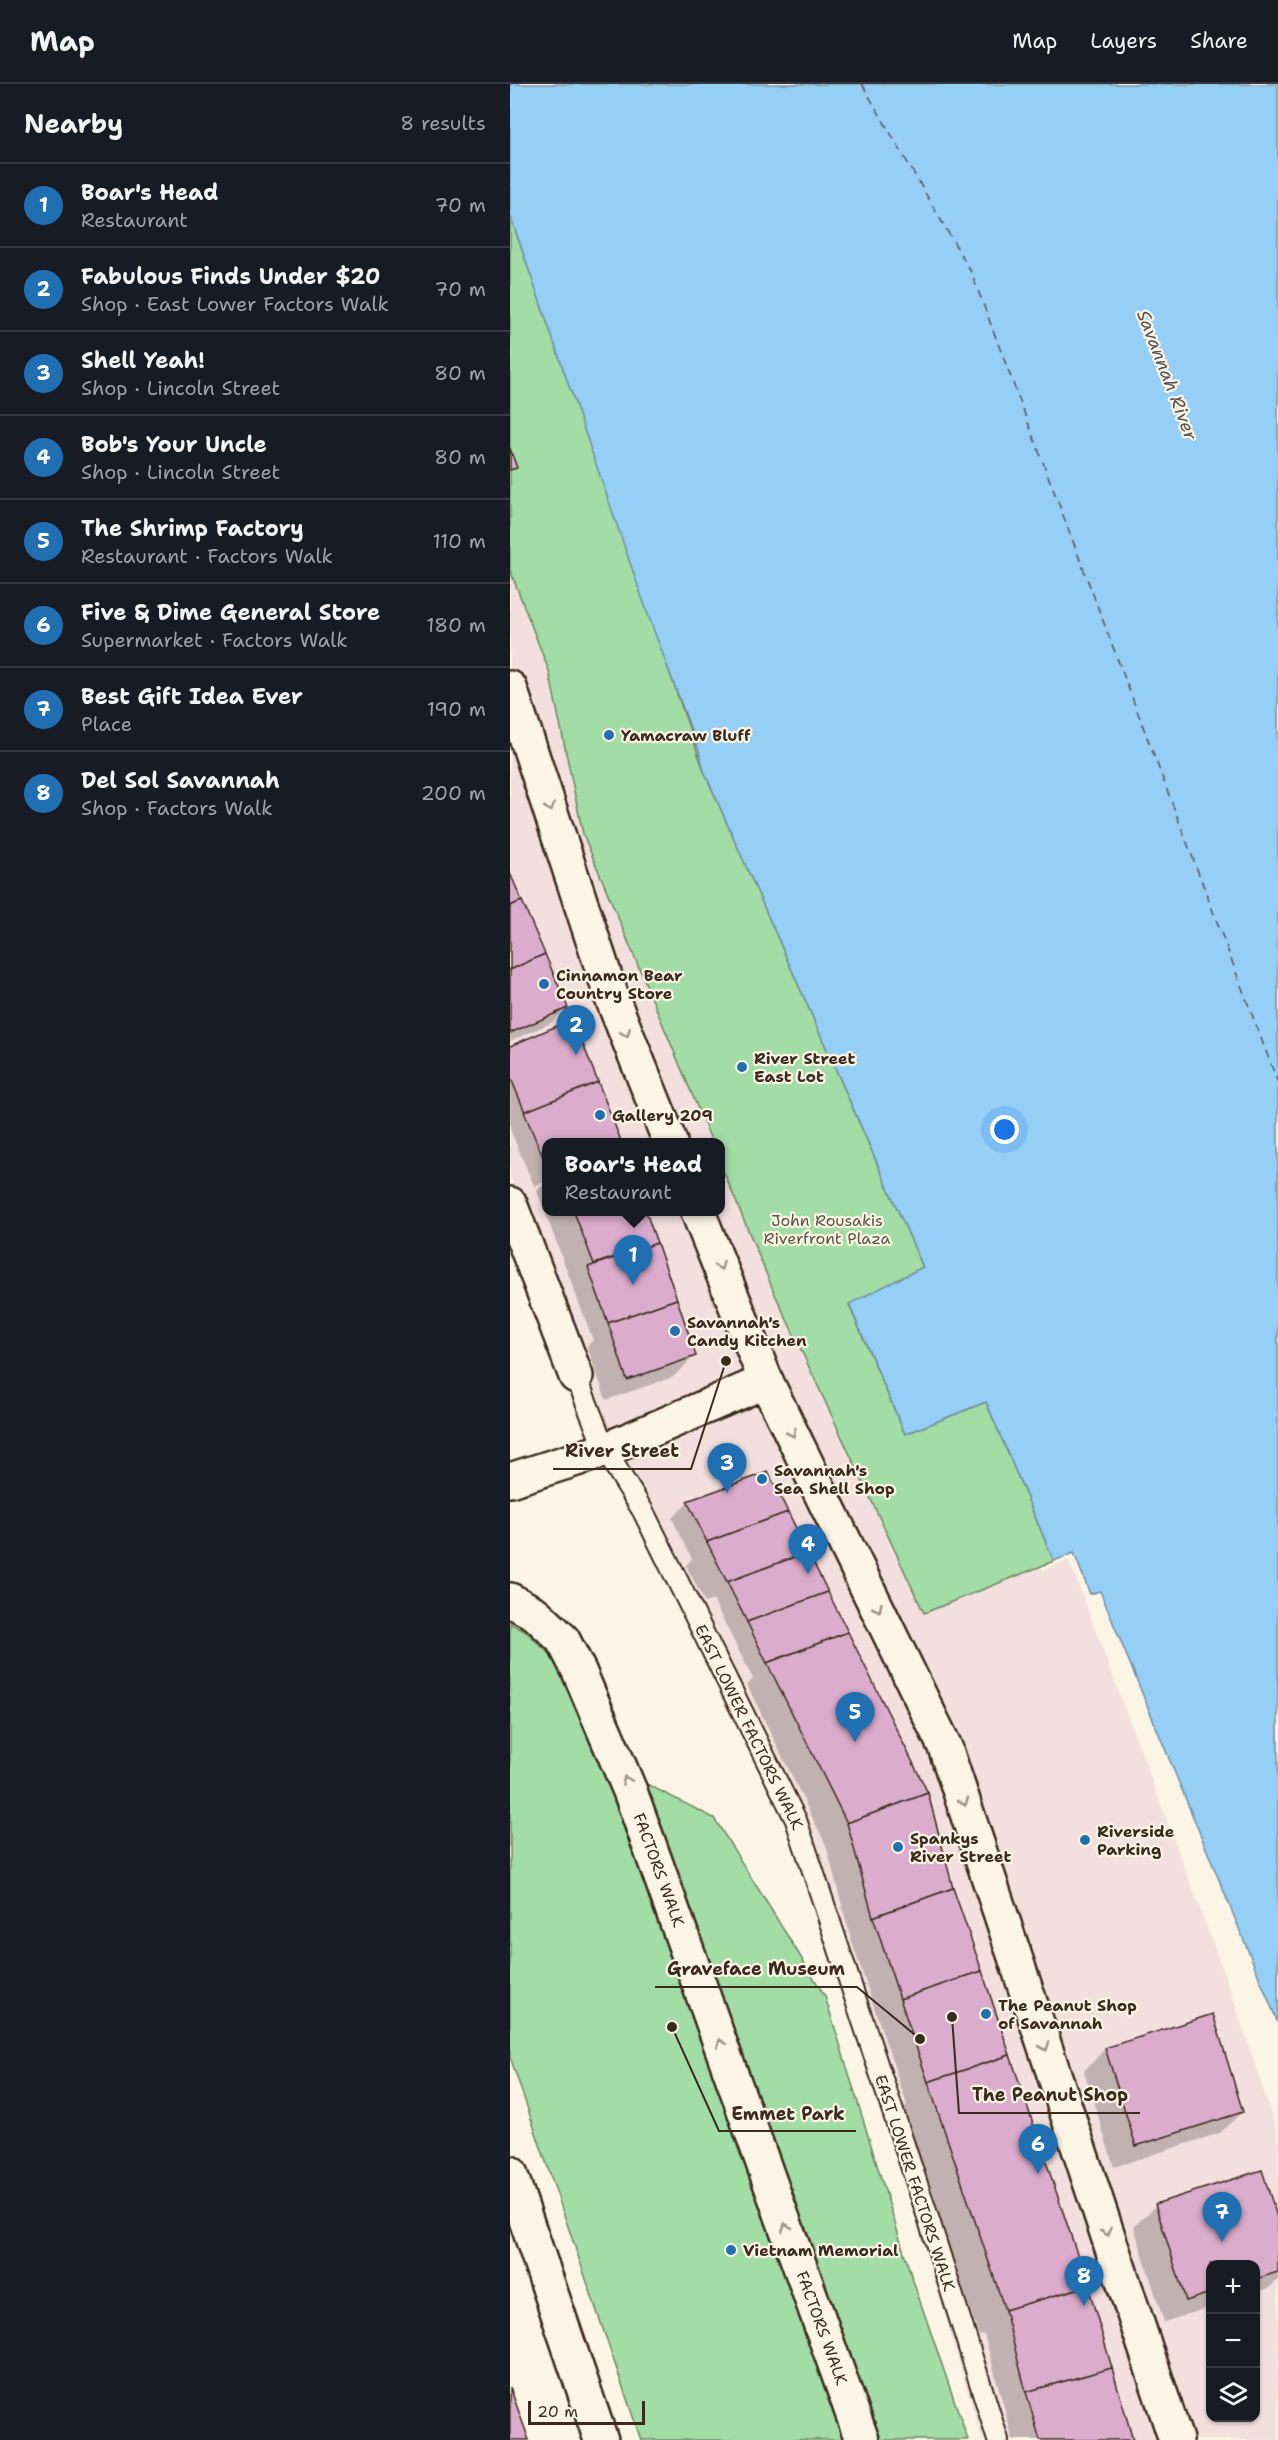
<!DOCTYPE html>
<html lang="en">
<head>
<meta charset="utf-8">
<style>
  body { margin:0; font-family:"Shantell Sans",sans-serif; background:#20242c; color:#f1f3f6 }
  .controls { position:absolute; right:18px; bottom:18px; display:grid; overflow:hidden; border-radius:12px; box-shadow:0 2px 4px #0004 }
  .controls button { width:54px; height:54px; display:grid; place-items:center; padding:0; border:0; border-bottom:2px solid #363941; background:#171b24; color:#f1f3f6; font:30px sans-serif }
  .scale { position:absolute; left:18px; bottom:15px; width:117px; box-sizing:border-box; padding-left:6px; border:3px solid #3b2a1e; border-top:0; font-size:16px; line-height:21px; white-space:nowrap; color:#3b2a1e; -webkit-text-stroke:4px #fcf5e5; paint-order:stroke }
  .you { position:absolute; left:495px; top:1046px; width:21px; height:21px; margin:-15px; border:4px solid #fff; border-radius:50%; background:#1a73e8; box-shadow:0 0 0 9px #1a73e833 }
  .badge { display:grid; place-items:center; width:39px; height:39px; border-radius:50%; background:#1f6fb2; color:#fff; font-size:20px; font-weight:700 }
  .pin { position:absolute; translate:-50% -50px; filter:drop-shadow(0 2px 3px #0008) }
  .pin::after { content:''; position:absolute; top:32px; width:21px; height:18px; background:inherit; clip-path:polygon(0 0,100% 0,50% 100%) }
  .popup { position:absolute; left:32px; top:1054px; width:183px; height:78px; box-sizing:border-box; display:grid; place-content:center; border-radius:12px; background:#171b24; filter:drop-shadow(0 2px 4px #0005); font-size:20px; white-space:nowrap; color:#9ea1a6 }
  .popup b { font-size:22px; color:#f1f3f6 }
  .popup::after { content:''; position:absolute; left:50%; top:100%; margin-left:-12px; border:12px solid transparent; border-top-color:#171b24 }
  .list { margin:0; padding:0; list-style:none }
  h2 { display:flex; justify-content:space-between; align-items:center; height:78px; margin:0; padding:0 24px; font-size:26px }
  h2 small { font-size:20px; font-weight:400; color:#9ea1a6 }
  .list li { display:grid; grid-template-columns:39px 1fr auto; gap:18px; align-items:center; box-sizing:border-box; height:84px; padding:0 24px; border-top:2px solid #363941 }
  .list b { display:block; font-size:22px; white-space:nowrap }
  .list p { margin:0; font-size:20px; white-space:nowrap; color:#9ea1a6 }
  .list em { font-size:20px; font-style:normal; color:#9ea1a6 }
  .icon { flex:none; width:33px; height:33px; fill:none; stroke:currentColor; stroke-width:2; stroke-linecap:round; stroke-linejoin:round }
  .map { position:relative; flex:none; width:768px; height:2356px; overflow:hidden }
  header { display:flex; align-items:center; gap:36px; box-sizing:border-box; height:84px; padding:0 30px; background:#171b24; border-bottom:2px solid #363941 }
  header strong { font-size:28px }
  nav { display:flex; gap:33px; margin-inline-start:auto; font-size:21px }
  main { display:flex }
  aside { flex:1; background:#171b24 }
  .map>svg:first-child { display:block }
</style>
</head>
<body>
<header>
<strong>Map</strong>
<nav><a>Map</a><a>Layers</a><a>Share</a></nav>
</header>
<main>
<aside>
<h2>Nearby<small>8 results</small></h2>
<ul class="list">
<li><span class="badge">1</span><div><b>Boar's Head</b><p>Restaurant</p></div><em>70 m</em></li>
<li><span class="badge">2</span><div><b>Fabulous Finds Under $20</b><p>Shop · East Lower Factors Walk</p></div><em>70 m</em></li>
<li><span class="badge">3</span><div><b>Shell Yeah!</b><p>Shop · Lincoln Street</p></div><em>80 m</em></li>
<li><span class="badge">4</span><div><b>Bob's Your Uncle</b><p>Shop · Lincoln Street</p></div><em>80 m</em></li>
<li><span class="badge">5</span><div><b>The Shrimp Factory</b><p>Restaurant · Factors Walk</p></div><em>110 m</em></li>
<li><span class="badge">6</span><div><b>Five &amp; Dime General Store</b><p>Supermarket · Factors Walk</p></div><em>180 m</em></li>
<li><span class="badge">7</span><div><b>Best Gift Idea Ever</b><p>Place</p></div><em>190 m</em></li>
<li><span class="badge">8</span><div><b>Del Sol Savannah</b><p>Shop · Factors Walk</p></div><em>200 m</em></li>
</ul>
</aside>
<div class="map">
<svg width="768" height="2356" viewBox="0 0 768 2356">
  <rect width="100%" height="100%" fill="#fcf5e5"/>
  <filter id="ink" filterUnits="userSpaceOnUse"><feTurbulence type="fractalNoise" baseFrequency=".0167" numOctaves="2"/><feDisplacementMap in="SourceGraphic" scale="12" xChannelSelector="R" yChannelSelector="G"/><feConvolveMatrix kernelMatrix="1 2 1 2 8 2 1 2 1" color-interpolation-filters="sRGB"/></filter>
  <g filter="url(#ink)">
    <path fill="#f2dfde" fill-rule="evenodd" d="M0 172 532 1486 559 1476 718 1899 768 2051V2356H472L313 1819 115 1397 0 1093ZM36 1058H210V1128H36ZM700 2180H746V2334H700Z"/>
    <g fill="#a1dda4" stroke="#6e8461" stroke-width="1.5">
      <path d="M0 131 194 687 413 1183 339 1221 395 1350 476 1318 544 1477 414 1529 264 1208 210 1079V1058H202L73 750 39 587 0 486Z"/>
      <path d="M0 1539 16 1548 43 1573 87 1675 204 1734 315 1912 401 2191 458 2356H131L0 1973Z"/>
    </g>
    <path fill="#95cff5" stroke="#718d9f" stroke-width="1.5" d="M0 0H768V1939L590 1507 580 1510 564 1469 544 1477 476 1318 395 1350 339 1220 413 1183 194 687 189 667 137 528 0 131Z"/>
    <g fill="#0003">
      <path d="M0 792 57 924 41 939 0 957Z"/>
      <path d="M62 937 110 1058H36V1097L24 1102 0 1045V964Z"/>
      <path d="M36 1098V1128H135L185 1272 163 1293 96 1316 77 1262 83 1256 27 1107Z"/>
      <path d="M178 1419 442 1804 622 2356H503L474 2250 469 2252 392 2026 397 2021 341 1855 316 1761 237 1601 243 1595 203 1516 195 1519 176 1481 182 1475 162 1434Z"/>
      <path d="M595 1965 732 2028 710 2049 604 2083 574 1987Z"/>
      <path d="M751 2088 768 2141V2196L759 2204 746 2209V2180H700V2223L654 2238 624 2143 645 2122Z"/>
    </g>
    <g fill="none" stroke-linecap="round" stroke-linejoin="round">
      <path stroke="#525354" stroke-width="1.5" stroke-dasharray="8 6" stroke-linecap="butt" d="M352 0 461 188 768 999"/>
    </g>
    <g fill="#dcaccc" stroke="#3b2a1e" stroke-width="1.5">
      <path d="M0 364 7 384 0 386Z"/>
      <path d="M0 789 12 817 0 822Z"/>
      <path d="M12 817 35 870 0 886V822Z"/>
      <path d="M35 870 58 924 0 949V886Z"/>
      <path d="M63 935 88 998 15 1028 0 992V962Z"/>
      <path d="M88 998 111 1057 36 1058V1080L14 1028Z"/>
      <path d="M64 1128H136L147 1159 84 1180Z"/>
      <path d="M147 1159 167 1215 98 1239 78 1183Z"/>
      <path d="M167 1215 186 1272 117 1296 98 1239Z"/>
      <path d="M258 1388 278 1428 197 1458 177 1417Z"/>
      <path d="M278 1428 298 1468 217 1498 197 1458Z"/>
      <path d="M298 1468 318 1508 237 1538 217 1498Z"/>
      <path d="M318 1508 338 1548 257 1579 237 1538Z"/>
      <path d="M338 1548 418 1709 337 1739 257 1579Z"/>
      <path d="M418 1709 443 1804 363 1833 337 1739Z"/>
      <path d="M443 1804 472 1887 390 1915 363 1833Z"/>
      <path d="M472 1887 500 1971 418 1998 390 1915Z"/>
      <path d="M703 1930 733 2028 626 2062 595 1964Z"/>
      <path d="M500 1971 578 2202 495 2226 418 1998Z"/>
      <path d="M752 2086 768 2136V2188L746 2195V2180H700V2209L676 2217 645 2120Z"/>
      <path d="M578 2202 602 2284 516 2308 495 2226Z"/>
      <path d="M602 2284 623 2356H530L516 2308Z"/>
      <path d="M0 2303 19 2356H0Z"/>
    </g>
    <g fill="none" stroke-linecap="round" stroke-linejoin="round">
      <g stroke="#3b2a1e" stroke-width="24">
        <path id="lane" d="M66 1292 95 1366 133 1427 286 1736 416 2127 488 2356"/>
      </g>
      <g stroke="#3b2a1e" stroke-width="38">
        <g id="street">
          <path d="M0 604 102 914 160 1058"/>
          <path d="M0 1120 66 1292"/>
          <path d="M188 1128 256 1297 435 1663 666 2356"/>
          <path d="M0 1396 95 1366 256 1297"/>
          <path d="M0 1516 26 1530 53 1556 69 1587 120 1707 352 2356"/>
        </g>
      </g>
      <g stroke="#3b2a1e" stroke-width="38">
        <path id="primary" d="M0 2089 91 2356"/>
      </g>
      <use href="#lane" stroke="#fcf5e5" stroke-width="20"/>
      <use href="#street" stroke="#fcf5e5" stroke-width="33"/>
      <use href="#primary" stroke="#fcf5e5" stroke-width="33"/>
    </g>
    <defs><path id="oneway-chevron" d="M-2-3.5L2.5 0L-2 3.5" fill="none" stroke-width="1.6" stroke-linecap="round" stroke-linejoin="round" transform="scale(1.5)"/></defs>
    <g stroke="#9c9082">
      <use href="#oneway-chevron" transform="translate(40 724) rotate(73)"/>
      <use href="#oneway-chevron" transform="translate(116 949) rotate(68)"/>
      <use href="#oneway-chevron" transform="translate(210 1182) rotate(68)"/>
      <use href="#oneway-chevron" transform="translate(282 1349) rotate(64)"/>
      <use href="#oneway-chevron" transform="translate(368 1524) rotate(64)"/>
      <use href="#oneway-chevron" transform="translate(116 1696) rotate(-113)"/>
      <use href="#oneway-chevron" transform="translate(454 1718) rotate(72)"/>
      <use href="#oneway-chevron" transform="translate(211 1959) rotate(-110)"/>
      <use href="#oneway-chevron" transform="translate(535 1963) rotate(71)"/>
      <use href="#oneway-chevron" transform="translate(276 2143) rotate(-110)"/>
      <use href="#oneway-chevron" transform="translate(597 2148) rotate(72)"/>
    </g>
  </g>
  <g fill="#1f6fb2" stroke="#fcf5e5" stroke-width="2">
    <circle cx="99" cy="651" r="6"/>
    <circle cx="34" cy="900" r="6"/>
    <circle cx="232" cy="983" r="6"/>
    <circle cx="90" cy="1031" r="6"/>
    <circle cx="165" cy="1247" r="6"/>
    <circle cx="252" cy="1395" r="6"/>
    <circle cx="575" cy="1756" r="6"/>
    <circle cx="388" cy="1763" r="6"/>
    <circle cx="476" cy="1930" r="6"/>
    <circle cx="221" cy="2166" r="6"/>
  </g>
  <g text-anchor="middle" dominant-baseline="central" stroke-width="4.5" stroke-linejoin="round" paint-order="stroke">
    <g font-size="16" font-weight="bold" fill="#3b2a1e" stroke="#fcf5e5" text-anchor="start">
      <text x="111" y="651">Yamacraw Bluff</text>
      <text x="46" y="891">Cinnamon Bear<tspan x="46" dy="18">Country Store</tspan></text>
      <text x="244" y="974">River Street<tspan x="244" dy="18">East Lot</tspan></text>
      <text x="102" y="1031">Gallery 209</text>
      <text x="177" y="1238">Savannah's<tspan x="177" dy="18">Candy Kitchen</tspan></text>
      <text x="264" y="1386">Savannah's<tspan x="264" dy="18">Sea Shell Shop</tspan></text>
      <text x="587" y="1747">Riverside<tspan x="587" dy="18">Parking</tspan></text>
      <text x="400" y="1754">Spankys<tspan x="400" dy="18">River Street</tspan></text>
      <text x="488" y="1921">The Peanut Shop<tspan x="488" dy="18">of Savannah</tspan></text>
      <text x="233" y="2166">Vietnam Memorial</text>
    </g>
    <g font-size="16" fill="#545740" stroke="#fcf5e5">
      <text x="317" y="1136">John Rousakis<tspan x="317" dy="18">Riverfront Plaza</tspan></text>
    </g>
    <g font-size="16" fill="#3b2a1e" stroke="#fcf5e5">
      <text transform="translate(239 1643) rotate(64)">EAST LOWER FACTORS WALK</text>
      <text transform="translate(149 1786) rotate(70)">FACTORS WALK</text>
      <text transform="translate(405 2099) rotate(72)">EAST LOWER FACTORS WALK</text>
      <text transform="translate(312 2244) rotate(70)">FACTORS WALK</text>
    </g>
    <g font-size="18" font-style="italic" fill="#525354" stroke="#fcf5e5">
      <text transform="translate(657 291) rotate(69)">Savannah River</text>
    </g>
  </g>
  <path fill="none" stroke="#3b2a1e" stroke-width="2" d="M216 1277L181 1385H43M410 1955L347 1903H145M442 1933L449 2029H630M162 1943L209 2047H346"/>
  <g fill="#3b2a1e" stroke="#fcf5e5" stroke-width="2">
    <circle cx="216" cy="1277" r="6"/>
    <circle cx="410" cy="1955" r="6"/>
    <circle cx="442" cy="1933" r="6"/>
    <circle cx="162" cy="1943" r="6"/>
  </g>
  <g font-size="18" text-anchor="middle" font-weight="bold" fill="#3b2a1e" stroke="#fcf5e5" stroke-width="4.5" stroke-linejoin="round" paint-order="stroke">
    <text x="112" y="1373">River Street</text>
    <text x="246" y="1891">Graveface Museum</text>
    <text x="540" y="2017">The Peanut Shop</text>
    <text x="278" y="2036">Emmet Park</text>
  </g>
</svg>
<div class="controls">
<button>+</button>
<button>−</button>
<button><svg class="icon" aria-label="layers" viewBox="0 0 24 24"><path d="M12 4l9 5-9 5-9-5zM3 14l9 5 9-5"/></svg></button>
</div>
<div class="scale">20 m</div>
<div class="you"></div>
<div class="pin badge" style="left:123px;top:1201px">1</div>
<div class="popup"><b>Boar's Head</b>Restaurant</div>
<div class="pin badge" style="left:66px;top:971px">2</div>
<div class="pin badge" style="left:217px;top:1409px">3</div>
<div class="pin badge" style="left:298px;top:1490px">4</div>
<div class="pin badge" style="left:345px;top:1658px">5</div>
<div class="pin badge" style="left:528px;top:2090px">6</div>
<div class="pin badge" style="left:712px;top:2158px">7</div>
<div class="pin badge" style="left:574px;top:2222px">8</div>
</div>
</main>
</body>
</html>
